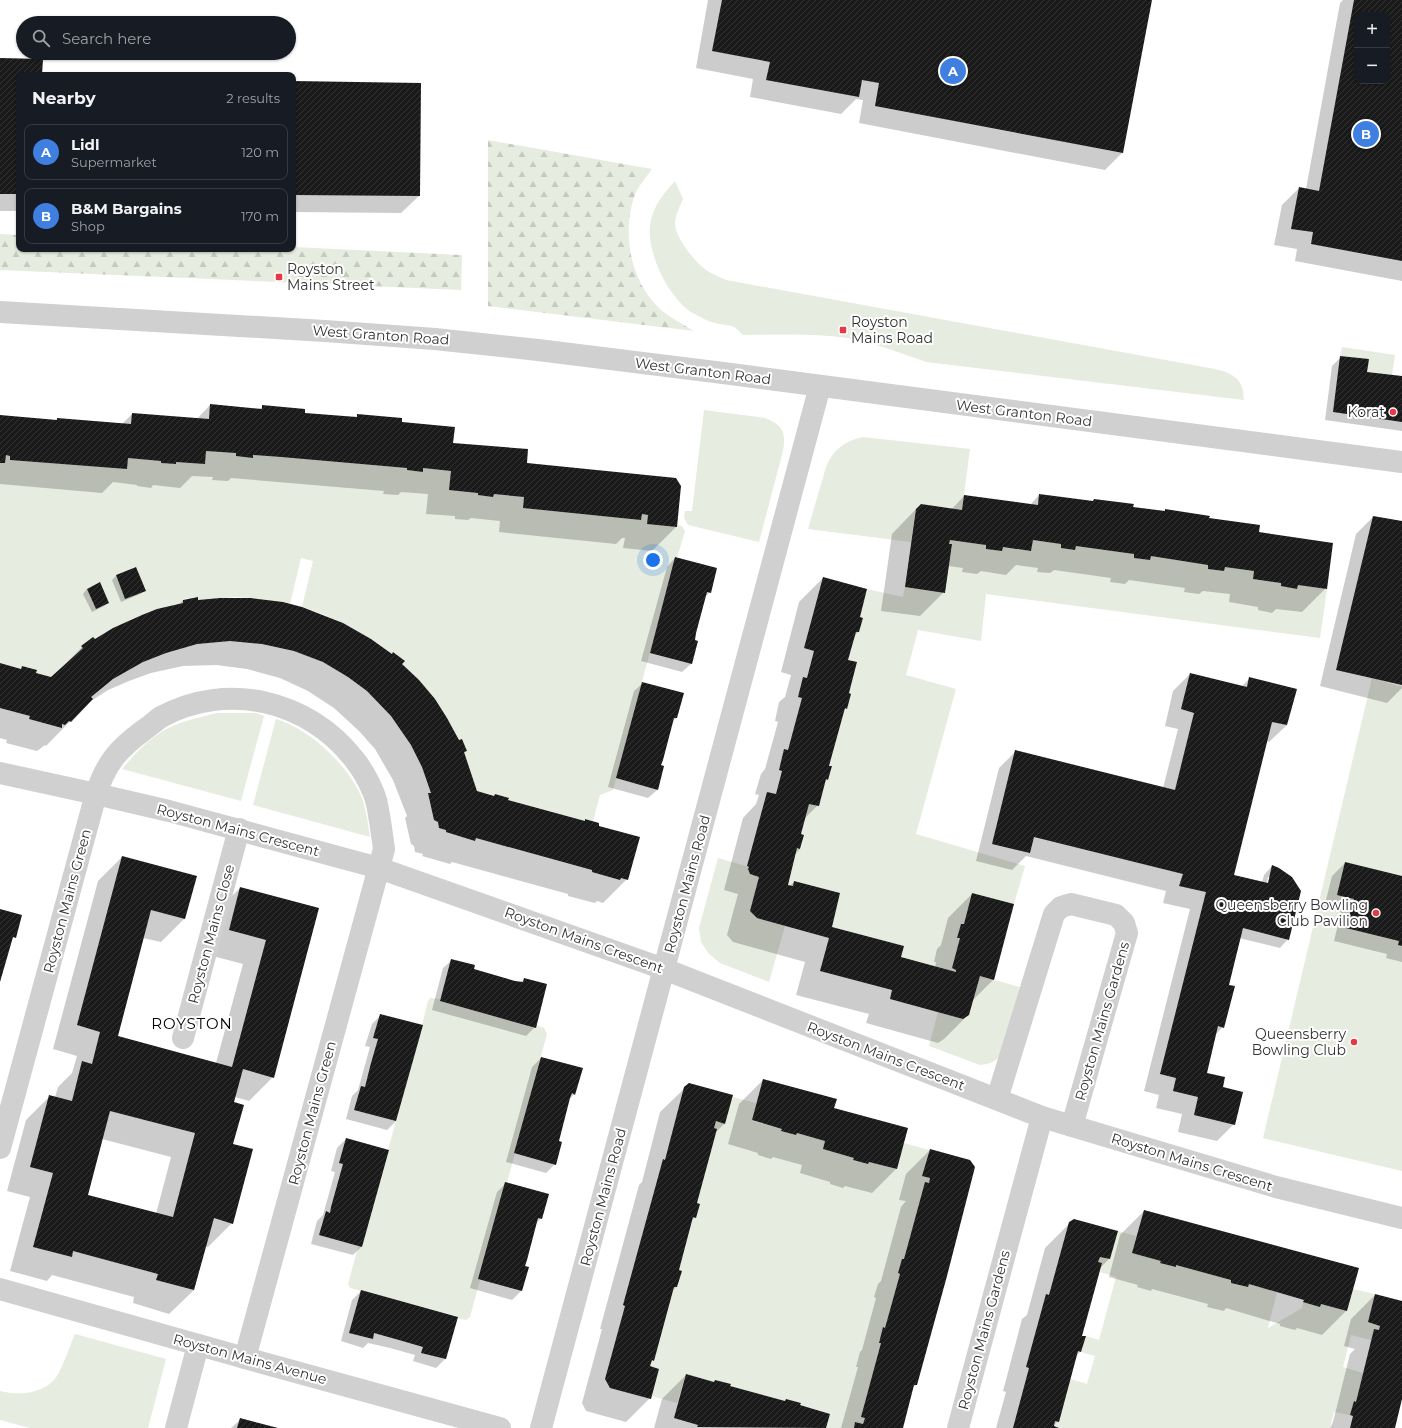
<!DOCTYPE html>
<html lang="en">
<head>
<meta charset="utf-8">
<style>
  body { margin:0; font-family:Montserrat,sans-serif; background:#20242c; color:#f1f3f6 }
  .controls { position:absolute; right:12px; top:12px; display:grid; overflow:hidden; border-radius:8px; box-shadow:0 1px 3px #0004 }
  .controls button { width:36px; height:36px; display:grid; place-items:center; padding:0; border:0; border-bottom:1px solid #363941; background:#171b24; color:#f1f3f6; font:20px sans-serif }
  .you { position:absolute; left:653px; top:560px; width:14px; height:14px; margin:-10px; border:3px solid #fff; border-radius:50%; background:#1a73e8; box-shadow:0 0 0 6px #1a73e833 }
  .badge { display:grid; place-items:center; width:26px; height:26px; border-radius:50%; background:#e63946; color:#fff; font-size:13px; font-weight:700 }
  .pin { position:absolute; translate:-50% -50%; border:2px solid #fff; box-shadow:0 1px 4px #0006 }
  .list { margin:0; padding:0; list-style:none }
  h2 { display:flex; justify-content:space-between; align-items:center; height:52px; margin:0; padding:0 16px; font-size:17px }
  h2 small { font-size:13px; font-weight:400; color:#9ea1a6 }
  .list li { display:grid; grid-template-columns:26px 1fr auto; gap:12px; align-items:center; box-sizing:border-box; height:56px; margin:0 8px 8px; padding:0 8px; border:1px solid #363941; border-radius:8px }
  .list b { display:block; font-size:15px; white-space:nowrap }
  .list p { margin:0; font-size:13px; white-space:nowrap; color:#9ea1a6 }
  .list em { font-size:13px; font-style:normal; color:#9ea1a6 }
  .icon { flex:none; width:22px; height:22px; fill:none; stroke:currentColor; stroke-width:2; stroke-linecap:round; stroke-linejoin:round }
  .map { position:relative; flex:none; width:1402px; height:1428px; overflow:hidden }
  .search { position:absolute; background:#171b24; box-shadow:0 1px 3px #0004; left:16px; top:16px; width:280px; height:44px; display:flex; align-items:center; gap:10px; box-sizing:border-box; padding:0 14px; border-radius:22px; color:#9ea1a6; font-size:15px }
  .panel { position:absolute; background:#171b24; box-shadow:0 1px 3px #0004; left:16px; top:72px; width:280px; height:180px; border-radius:8px }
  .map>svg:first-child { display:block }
</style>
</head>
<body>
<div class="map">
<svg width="1402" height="1428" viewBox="0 0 1402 1428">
  <defs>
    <pattern id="forest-firs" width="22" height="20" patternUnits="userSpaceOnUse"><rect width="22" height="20" fill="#e6ecdf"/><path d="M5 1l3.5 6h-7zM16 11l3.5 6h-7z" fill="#c6cbc0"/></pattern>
    <pattern id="building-hatch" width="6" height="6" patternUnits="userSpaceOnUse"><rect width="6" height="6" fill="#1a1a1a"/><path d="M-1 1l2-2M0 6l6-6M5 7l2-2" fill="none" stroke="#333"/></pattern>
  </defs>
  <rect width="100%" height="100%" fill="#fff"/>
  <g fill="#e6ecdf" fill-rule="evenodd">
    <path d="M675 181 683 199C680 206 676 214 675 222 674 237 695 262 706 270 712 274 720 277 726 280L1215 369C1225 371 1239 376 1242 387 1244 391 1243 396 1244 400L926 362C901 353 874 343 847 338 813 333 778 335 743 335 740 333 737 328 734 327 731 325 723 325 719 324 709 322 700 317 691 312 667 296 644 248 651 220 654 205 665 192 675 181Z"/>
    <path d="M1342 347 1395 355 1392 375 1367 372 1368 359 1340 356Z"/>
    <path d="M704 410 765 418C783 425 786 432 783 451L759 542 688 525 684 518 685 511H692Z"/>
    <path d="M863 437 970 449 962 510 921 504 916 509 911 542 808 529 826 467C833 450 844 441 863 437Z"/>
    <path d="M206 451 236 453V456L253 458V455L407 468V470L423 472V468L451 471 478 493V495L493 497 494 494 524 497 523 508 641 520 642 514 648 515 647 524 676 527 677 525 682 526 685 531 677 558 675 557 672 570 613 790 600 795 593 821 586 819 585 821 508 800 509 798 495 794 494 796 477 791 464 752 467 751 462 739 459 740C445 711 425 686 402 664L404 661 394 652 392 654C364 633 335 617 302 607L313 561 301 558 290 604 251 598 236 597 198 600 197 597 183 599V603C152 609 123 623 95 639L93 637 81 646 83 648 51 677 36 673 37 670 22 666 21 669 0 663V463H5L6 455 10 456V460L127 469 128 458 161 461V463L175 464 176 462 205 464ZM135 567 145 591 125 599 116 575ZM99 582 109 603 96 609 87 589Z"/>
    <path d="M950 540 986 545V549L1002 551 1003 547 1031 551 1033 540 1061 544V548L1075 550 1076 546 1134 554V558L1150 560 1151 556 1208 565V569L1224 571 1225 567 1254 571 1253 579 1281 583V586L1297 589 1298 585 1327 589 1320 638 986 594 981 641 918 630 906 675 956 689 916 834 1025 866 1014 904 972 893 964 924H961L957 937 960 938 952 968 956 970V972L901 957 904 946 832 927 840 893 794 881 793 886 788 885 797 848 801 849 804 835 801 834 809 804 826 779 828 780 832 767 829 766 845 708H847L851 694 849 693 857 663 848 660 856 632H859L863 618 860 617 867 589 903 597 905 587 945 593 952 545 949 544Z"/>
    <path d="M1372 678 1402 687V1171L1263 1138Z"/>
    <path d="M217 713H256L264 716 241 801 122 769C138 750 156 731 180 723 192 719 205 716 217 713Z"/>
    <path d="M276 719C310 729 348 765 362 798 366 809 368 824 370 837L253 805Z"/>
    <path d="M718 858 749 867 748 869 750 874 759 877 750 911 757 918 785 926 769 982 720 963 709 954 701 942 699 928Z"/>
    <path d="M980 976 1020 987 1003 1051C998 1061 991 1064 980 1065L929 1046 938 1012 963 1019 969 1015Z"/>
    <path d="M430 998 440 999V1001L535 1027 536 1025 544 1028 547 1034 514 1153H515L507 1183 505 1182 479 1279 480 1280 470 1317 466 1320 457 1318V1316L350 1288 348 1284 358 1247H362L389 1150H388L422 1026V1025L428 1001Z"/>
    <path d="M733 1097 756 1103 752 1121 782 1129 781 1131 796 1135 797 1133 825 1141 823 1149 854 1158 853 1161 868 1164 869 1162 896 1169 904 1143 929 1150 922 1176 930 1178 929 1183 925 1182 904 1259H902L898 1273 900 1274 885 1328 884 1327 879 1343H881L861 1417 865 1418 863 1424 856 1422 854 1428H826L830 1414 800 1405 801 1403 786 1399 785 1401 730 1386V1384L715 1380 714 1382 686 1374 677 1403 651 1396 659 1369 650 1366 652 1360 654 1361 674 1287H677L682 1271 679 1270 693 1217H696L700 1204 697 1203 717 1129 714 1128 716 1121 725 1124Z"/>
    <path d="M1118 1231 1136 1236 1132 1253 1161 1261V1263L1175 1267 1176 1265 1231 1280V1283L1248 1287 1249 1284 1277 1292 1268 1328 1302 1308 1303 1302 1321 1304 1347 1311 1353 1289 1375 1294 1368 1322 1380 1326 1379 1330 1374 1329 1371 1340 1351 1335 1343 1367 1363 1373 1356 1402 1354 1401 1350 1415 1334 1412 1330 1428H1060L1054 1426 1070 1379 1087 1384 1095 1356 1081 1352 1086 1336 1099 1340 1116 1277 1100 1272 1102 1263 1098 1262 1100 1257 1110 1259Z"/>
    <path d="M75 1334 166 1359 148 1428H30L0 1420V1391C18 1395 38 1395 53 1381 61 1374 70 1345 75 1334Z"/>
  </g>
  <g fill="url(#forest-firs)">
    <path d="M488 140 652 169C647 176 640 184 636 192 621 230 629 280 660 309 670 318 683 324 694 331L488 306Z"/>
    <path d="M0 234 19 235V249H293V247L462 255 461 290 0 270Z"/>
  </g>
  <g fill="#0003" fill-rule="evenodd">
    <path d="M708 0H1151L1122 153 1105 170 859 123 863 100 856 99 841 114 750 97 753 79 696 68Z"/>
    <path d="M1343 0H1402V281L1295 261 1297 249 1274 245 1282 205 1299 188 1306 189 1340 3ZM1357 15H1387V81H1357Z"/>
    <path d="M0 59 41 75H19V211H0Z"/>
    <path d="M293 82 419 196 401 213 293 212Z"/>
    <path d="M1341 357 1366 373 1402 377V431L1325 420 1332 366Z"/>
    <path d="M210 405 259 410 262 407 304 414 355 418 358 415 401 423 452 444 526 463 680 486 676 527 652 551 623 548 625 538H622L616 544 499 532 500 521 471 518 468 520 455 519V516L426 514 428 494 401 492 398 495 383 494 384 491 231 478 228 481 212 480 213 477 192 476 180 488 153 485 151 488 137 486V485L113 482 102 493 0 484V416L55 421 57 419 122 424 132 414 197 419Z"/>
    <path d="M1039 495 1092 502 1094 500 1132 508 1163 512 1165 510 1208 519 1258 533 1326 588 1302 612 1276 609 1272 613 1258 610V607L1229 602 1230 594 1203 591 1199 594 1184 592 1185 588 1129 580 1125 584 1110 582 1111 578 1054 570 1050 573 1037 572 1038 568 1016 565 1006 575 981 571 977 574 962 572 963 568 948 566 944 592 920 616 881 611 892 534 916 509 951 510 964 496 1030 505Z"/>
    <path d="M1373 517 1402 522V688L1387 703 1320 686 1356 534Z"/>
    <path d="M675 558 710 592 705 597 694 641 691 664 682 672 641 661 667 567Z"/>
    <path d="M135 568 144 590 140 594 121 602 112 580 116 576Z"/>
    <path d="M823 578 858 618V632L854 636 847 661 848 694 846 708 843 712 828 767 827 779 824 783 818 805 804 819 800 835V849L795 854 787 885 790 886 794 882 830 928 900 958 935 968 936 962H934L937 949 941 945 948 918 972 894 994 979 972 1001 968 1015 944 1039 938 1043 866 1023 869 1014 796 995 805 962 733 942 727 935 738 894 724 890 743 818 756 804 759 795 755 794 761 774 765 769 778 722 775 721 779 702 785 697 791 675 781 672 799 602Z"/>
    <path d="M87 589 108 602 104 606 92 612 83 594Z"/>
    <path d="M183 600 197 601 401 664 466 751 464 753 476 792 493 797 495 795 507 801 583 822 586 820 598 826 627 879 603 903 597 901 595 903 568 896V894L452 862 450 864 422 856 423 854 415 852 414 846 411 844 405 818 407 816 393 780 375 749 359 731 334 708 308 691 280 678 247 669 216 665 183 666 151 673 129 681 108 690 88 703 46 746 45 745 37 751 6 743 7 740 0 738V664L20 670 23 667 35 673 52 678 82 647 93 638 95 641 179 605Z"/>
    <path d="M1190 674 1241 687 1250 678 1287 725 1269 742 1267 741 1233 875 1262 883 1264 875 1272 866 1288 939 1280 948 1239 938 1227 985 1223 1027 1215 1035 1206 1074 1222 1088 1234 1124 1217 1141 1178 1132 1182 1114 1156 1108 1159 1095 1144 1091 1190 909 1163 903 1166 891 1026 856 1012 870 976 861 999 768 1016 751 1163 788 1178 729 1165 726 1173 691ZM1268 877H1270L1267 888H1266Z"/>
    <path d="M643 683 676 718 672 722 660 766 657 790 648 798 608 787 634 691Z"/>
    <path d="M122 857 185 918 161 942 143 938 116 1037 216 1063 243 964 205 954 216 912 240 888 318 908 273 1077 249 1101 235 1097 233 1103 232 1145V1223L208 1247H205L194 1290 169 1314 133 1303 134 1297 52 1275 47 1281 10 1271 30 1197 7 1191 26 1120 50 1096 55 1097 58 1087 72 1073 77 1056 53 1049 98 881ZM102 1139 171 1157 156 1214 87 1195Z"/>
    <path d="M1345 863 1402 877V962L1386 958 1387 954 1334 941 1341 912 1324 908 1332 876Z"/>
    <path d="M452 960 472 970 521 983 524 979 535 1027 526 1036 432 1010 443 968Z"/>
    <path d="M381 1015 396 1121 387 1130 346 1119 352 1096 358 1090 370 1047 365 1046 372 1024Z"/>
    <path d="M541 1058 574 1094 569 1100 557 1141 555 1164 546 1173 506 1162 532 1067Z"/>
    <path d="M763 1080 833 1109 907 1128 896 1169 872 1193 845 1186 843 1188 830 1184V1182L800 1173 802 1165 773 1157 771 1159 758 1155V1153L728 1144 739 1104Z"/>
    <path d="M685 1088 725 1123 715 1133 696 1204 695 1217 691 1221 678 1271 676 1287 672 1291 653 1360 649 1365 650 1398 626 1422 586 1411 582 1403 602 1329H600L639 1185 642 1182 660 1112Z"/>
    <path d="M346 1139 361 1247 353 1255 311 1244 317 1221 323 1215 335 1172 331 1171 337 1148Z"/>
    <path d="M930 1150 970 1161 916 1385 912 1388 902 1428H841L858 1367H856L860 1352 862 1350 876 1298 874 1297 878 1284 881 1281 901 1207 906 1201 899 1200 906 1174Z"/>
    <path d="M506 1183 541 1218 536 1224 524 1267H527L521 1291 512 1300 470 1288 497 1192Z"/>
    <path d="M1144 1211 1358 1269 1346 1311 1322 1335 1297 1328 1295 1330 1280 1326V1324L1226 1308 1224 1311 1207 1307 1208 1304 1152 1289 1151 1291 1137 1287 1138 1285 1109 1277 1120 1235Z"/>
    <path d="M1070 1223 1109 1259 1100 1268 1081 1337V1351L1076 1356 1058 1421 1052 1427 1057 1428H996L1006 1392 1003 1391 1022 1319 1027 1315 1045 1248Z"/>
    <path d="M361 1291 456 1317 445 1359 436 1368 413 1361 415 1355 390 1348 368 1343 363 1348 341 1341 352 1300Z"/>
    <path d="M1375 1295 1402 1302V1395L1394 1428H1330L1333 1422 1350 1354 1355 1349 1344 1346 1351 1319Z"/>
    <path d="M686 1375 713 1383 715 1381 728 1387 784 1402 786 1400 799 1406 829 1414 825 1428H654L662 1399Z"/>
    <path d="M241 1419 275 1428H231Z"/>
  </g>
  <g fill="url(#building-hatch)" fill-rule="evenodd">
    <path d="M722 0H1152L1123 153 875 106 879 83 862 80 859 97 766 80 770 62 712 51Z"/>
    <path d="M1354 0H1402V261L1311 244 1313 232 1291 229 1299 187 1319 191ZM1357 15H1387V81H1357Z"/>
    <path d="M0 58 43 59 42 75H19V194H0Z"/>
    <path d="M293 81 421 83 420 196 293 195Z"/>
    <path d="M1340 356 1369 359 1367 372 1402 376V422L1333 412Z"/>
    <path d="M210 404 262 409V405L305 409V413L357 417V414L402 418V422L455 427 453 443 528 449 527 463 676 478 681 486 677 527 647 524 648 515 642 514 641 520 523 508 524 497 494 494 493 497 478 495V493L449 490 451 471 423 468V472L407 470V468L281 457 253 455V458L236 456V453L206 451 205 464 176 462V464L161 463V461L128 458 127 469 10 460V456L6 455 5 463H0V415L57 420V418L131 424 132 413 209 419Z"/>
    <path d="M1039 494 1093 501 1094 499 1134 504 1133 507 1165 511V509L1210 516 1209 518 1260 525 1259 532 1333 543 1327 589 1298 585 1297 589 1281 586V583L1253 579 1254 571 1225 567 1224 571 1208 569V565L1151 556 1150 560 1134 558V554L1076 546 1075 550 1061 548V544L1033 540 1031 551 1003 547 1002 551 986 549V545L950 540 949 544H952L945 593 905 587 916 509 921 504 962 510 964 495 1038 505Z"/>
    <path d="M1373 516 1402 521V685L1336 670Z"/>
    <path d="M675 557 717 568 711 593 707 592 696 633 695 640 698 641 692 664 650 653Z"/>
    <path d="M136 567 146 591 125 599 116 575Z"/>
    <path d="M823 577 867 589 860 617 863 618 859 632H856L848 660 857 662 849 693 851 694 847 709 845 708 829 766H832L828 780 826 779 819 806 809 804 801 834 804 835 800 849 797 848 788 885 793 886 794 881 840 893 832 927 904 946 901 957 956 972V970L952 968 960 938H957L961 924H964L972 893 1014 904 994 980 980 976 969 1015 963 1019 890 999 892 990 820 971 829 938 757 918 750 911 759 877 750 874 748 869 749 867 747 866 767 792 776 794 782 771 779 770 784 749 788 750 802 698 798 697 803 677 807 678 814 651 804 648Z"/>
    <path d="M100 582 109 603 96 609 87 589Z"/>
    <path d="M198 597V600L220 598H251L283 602 302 607 343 623 371 639 392 654 393 652 405 661 402 664 419 680 435 699 447 718 459 740 462 739 467 751 464 752 477 791 494 796 495 794 509 798 508 800 585 821V819L599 823V826L640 837 628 880 621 878 620 880 592 872V870L476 838 475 841 446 832V830L439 828 438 822 434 820 428 793H431L422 767 411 745 391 716 367 691 348 677 323 662 294 651 262 644 230 641 197 644 166 653 143 662 113 679 91 697 93 699 71 722 69 721 65 725 62 724V728L29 719 30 716 0 708V663L21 669 22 666 37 670 36 673 51 677 83 648 81 646 93 637 95 639 113 628 142 615 157 609 183 603V600Z"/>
    <path d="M1190 673 1247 687 1249 677 1297 689 1287 725 1272 722 1234 875 1268 883 1272 865 1279 868 1292 877 1301 891 1289 940 1243 928 1229 985 1235 986 1224 1028 1218 1026 1207 1073 1225 1077 1223 1087 1243 1092 1235 1125 1194 1115 1198 1097 1173 1091 1176 1078 1160 1074 1206 892 1179 886 1183 874 1034 837 1030 853 992 844 1015 750 1175 790 1194 713 1181 709Z"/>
    <path d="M642 682 684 693 677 718H674L663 760 661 765 664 766 658 790 616 778Z"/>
    <path d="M122 856 197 876 185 919 151 910 118 1036 232 1067 266 940 229 930 240 887 319 908 274 1078 243 1069 234 1102 244 1105 233 1144 253 1149 233 1224 214 1218 194 1290 156 1280 158 1274 73 1251 72 1257 33 1247 53 1173 30 1167 49 1095 72 1101 82 1061 92 1064 100 1032 77 1025ZM110 1111 195 1133 173 1217 88 1195Z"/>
    <path d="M1345 862 1402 876V946L1398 945 1399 941 1346 928 1354 899 1337 895Z"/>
    <path d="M0 909 22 915 16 938 13 937 0 982Z"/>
    <path d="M451 959 475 965 474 969 515 981 523 982 524 978 547 984 536 1028 440 1001Z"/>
    <path d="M380 1014 423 1025 396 1121 354 1110 361 1086 365 1087 371 1063 378 1039 373 1038Z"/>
    <path d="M541 1057 583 1068 575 1095 572 1093 570 1098 559 1141 562 1142 556 1165 514 1153Z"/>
    <path d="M763 1079 837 1099 834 1108 908 1128 897 1169 869 1162 868 1164 853 1160 854 1158 823 1149 825 1141 797 1133 796 1135 781 1131 782 1129 752 1120Z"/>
    <path d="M689 1083 733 1095 725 1124 716 1121 714 1128 717 1129 697 1203 700 1204 696 1218 693 1217 679 1270 682 1271 677 1287H674L654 1361 652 1360 650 1366 659 1369 651 1399 610 1388 605 1379 625 1306 623 1305 663 1159 665 1160 684 1087Z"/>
    <path d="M346 1138 389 1150 362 1247 319 1235 326 1211 330 1213 331 1207 343 1164 339 1163Z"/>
    <path d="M930 1149 970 1160 975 1167 947 1276 917 1385H914L903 1428H854L855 1422 863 1424 865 1418 861 1417 881 1343H879L883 1327 885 1328 900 1274 898 1273 902 1259H904L925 1182 929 1183 930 1178 922 1176Z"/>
    <path d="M505 1182 549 1194 542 1219 538 1218 527 1260 525 1266 529 1267 522 1291 478 1279Z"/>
    <path d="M1144 1210 1359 1268 1347 1311 1321 1304 1320 1307 1303 1302 1304 1300 1249 1284 1248 1287 1231 1283V1280L1176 1265V1267L1160 1263 1161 1261 1132 1253Z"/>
    <path d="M1074 1219 1118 1231 1110 1259 1100 1257 1098 1262 1102 1263 1082 1336H1086L1081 1352 1078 1351 1059 1422 1055 1421 1054 1426 1059 1428H1013L1029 1368 1026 1367 1046 1294 1049 1295 1069 1222Z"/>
    <path d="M361 1290 458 1317 446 1359 421 1353 423 1347 399 1340 374 1333 373 1339 349 1333Z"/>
    <path d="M1375 1294 1402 1301V1399L1395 1428H1350L1353 1416 1350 1415 1354 1401 1356 1402 1374 1329 1379 1330 1380 1326 1368 1322Z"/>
    <path d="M686 1374 714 1382 715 1380 731 1384 730 1386 785 1401 786 1399 801 1403 800 1405 830 1414 826 1428 697 1427 698 1425 674 1418Z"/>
    <path d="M240 1418 278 1428H237Z"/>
  </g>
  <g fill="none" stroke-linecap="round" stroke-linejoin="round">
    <g stroke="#d0d0d0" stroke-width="22">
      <path d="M0 773 96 794 169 811 379 868 664 969 1042 1117 1276 1187 1402 1218"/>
      <path d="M183 1038 239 829"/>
      <path d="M997 1099 1054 914 1061 907 1071 904 1116 915 1124 923 1127 933 1072 1126"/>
      <path d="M0 1148 96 794C106 763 118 749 144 730 150 726 155 721 161 717 227 681 308 700 354 759 363 770 374 790 377 804 380 819 382 834 384 849L245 1358"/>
      <path d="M0 1289 245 1358 500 1428"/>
      <path d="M176 1428 198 1345"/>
      <path d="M541 1428 820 386"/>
      <path d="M958 1428 1042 1117"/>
    </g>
    <path stroke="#d0d0d0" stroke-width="22" d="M0 312 325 331 435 339 538 350 723 373 1402 462"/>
  </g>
  <g fill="#e63946" stroke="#fff" stroke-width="1.5">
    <rect x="275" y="273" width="8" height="8" rx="2"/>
    <rect x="839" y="326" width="8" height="8" rx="2"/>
    <circle cx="1393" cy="412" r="4"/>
    <circle cx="1376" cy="913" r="4"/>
    <circle cx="1354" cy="1042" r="4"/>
  </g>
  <g text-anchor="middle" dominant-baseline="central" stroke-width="4" stroke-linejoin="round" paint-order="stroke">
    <g font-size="14" fill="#333" stroke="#fff" text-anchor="end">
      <text x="287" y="269" text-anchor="start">Royston<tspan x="287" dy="16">Mains Street</tspan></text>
      <text x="851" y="322" text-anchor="start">Royston<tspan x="851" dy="16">Mains Road</tspan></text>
      <text x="1385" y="412">Korat</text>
      <text x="1368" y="905">Queensberry Bowling<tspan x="1368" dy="16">Club Pavilion</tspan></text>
      <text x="1346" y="1034">Queensberry<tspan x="1346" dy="16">Bowling Club</tspan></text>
    </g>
    <g font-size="14" fill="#333" stroke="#fff">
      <text transform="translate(381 335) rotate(4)">West Granton Road</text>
      <text transform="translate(703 371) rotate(7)">West Granton Road</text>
      <text transform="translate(1024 413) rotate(7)">West Granton Road</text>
      <text transform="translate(238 830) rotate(15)">Royston Mains Crescent</text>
      <text transform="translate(687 884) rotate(-75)">Royston Mains Road</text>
      <text transform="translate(67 901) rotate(-75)">Royston Mains Green</text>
      <text transform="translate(211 934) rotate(-75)">Royston Mains Close</text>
      <text transform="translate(584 940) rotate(20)">Royston Mains Crescent</text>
      <text transform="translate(1102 1021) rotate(-74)">Royston Mains Gardens</text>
      <text transform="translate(886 1056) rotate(21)">Royston Mains Crescent</text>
      <text transform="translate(312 1113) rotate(-75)">Royston Mains Green</text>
      <text transform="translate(1192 1162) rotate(17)">Royston Mains Crescent</text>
      <text transform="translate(603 1197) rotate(-75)">Royston Mains Road</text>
      <text transform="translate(984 1330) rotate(-75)">Royston Mains Gardens</text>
      <text transform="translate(250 1359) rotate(15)">Royston Mains Avenue</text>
    </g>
    <g font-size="15" letter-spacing="1" fill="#000" stroke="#fff">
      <text x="192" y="1023">ROYSTON</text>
    </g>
  </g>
</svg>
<div class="controls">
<button>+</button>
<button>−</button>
</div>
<div class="you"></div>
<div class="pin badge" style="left:953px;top:71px;background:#3f7fe0">A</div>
<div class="pin badge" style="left:1366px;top:134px;background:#3f7fe0">B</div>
<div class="search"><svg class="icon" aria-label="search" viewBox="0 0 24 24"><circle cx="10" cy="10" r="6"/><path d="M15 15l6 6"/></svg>Search here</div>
<section class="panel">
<h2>Nearby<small>2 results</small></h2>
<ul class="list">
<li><span class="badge" style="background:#3f7fe0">A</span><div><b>Lidl</b><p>Supermarket</p></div><em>120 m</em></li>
<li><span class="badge" style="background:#3f7fe0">B</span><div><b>B&amp;M Bargains</b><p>Shop</p></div><em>170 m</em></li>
</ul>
</section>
</div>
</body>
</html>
